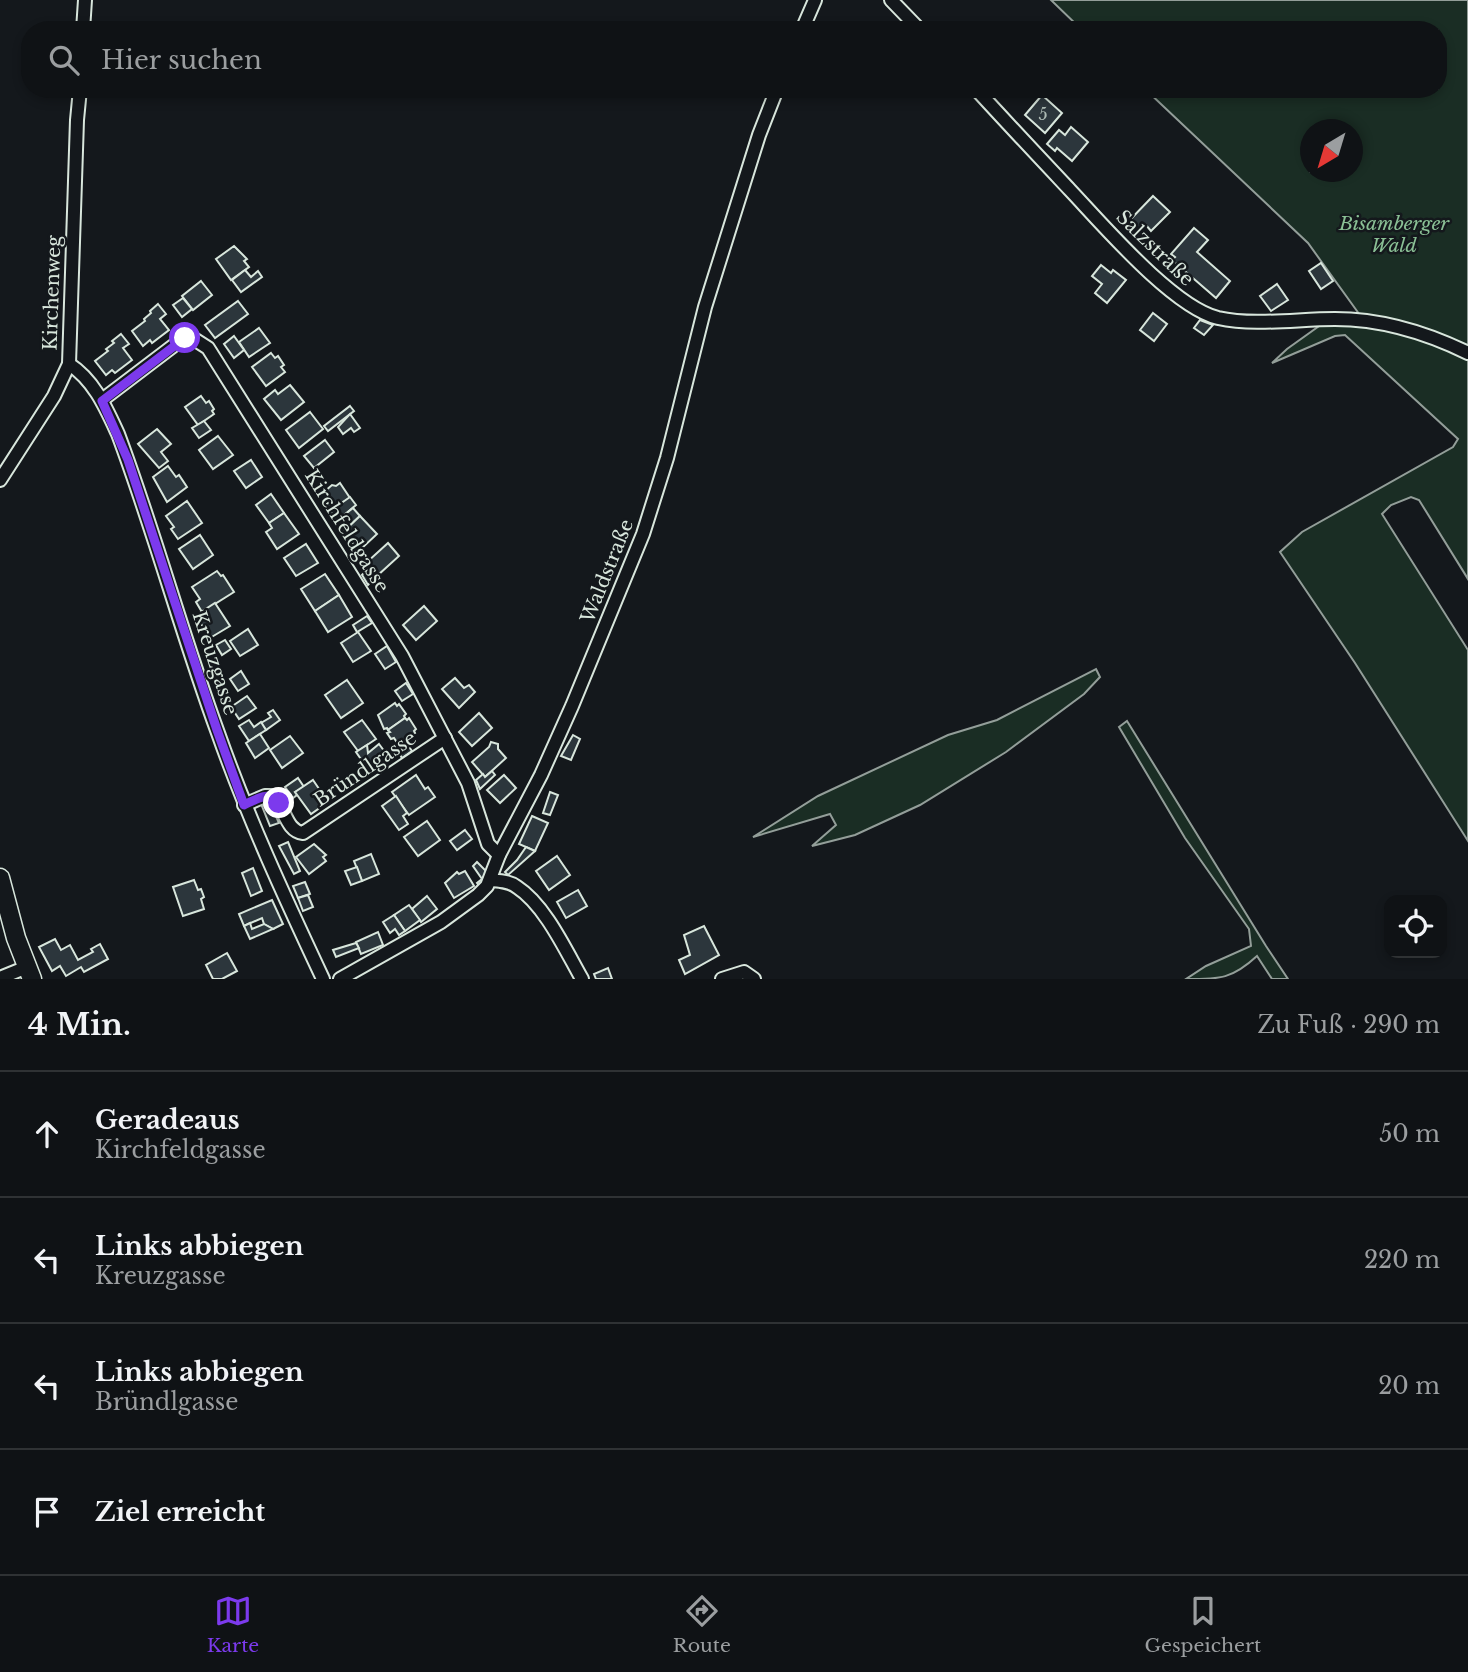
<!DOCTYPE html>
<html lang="de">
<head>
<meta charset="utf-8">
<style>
  body { margin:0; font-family:"Libre Baskerville",serif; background:#1d2022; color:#f1f3f6 }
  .controls { position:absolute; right:21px; bottom:21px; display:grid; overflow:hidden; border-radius:14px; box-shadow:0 4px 10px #0003 }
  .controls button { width:63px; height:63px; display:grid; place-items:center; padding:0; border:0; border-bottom:2px solid #2f3234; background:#0f1215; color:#f1f3f6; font:35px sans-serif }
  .compass { position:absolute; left:1300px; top:119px; width:63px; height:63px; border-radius:50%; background:#0f1215; box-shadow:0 4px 10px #0003; rotate:218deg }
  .stop { position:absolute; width:21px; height:21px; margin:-16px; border:5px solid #7c3aed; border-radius:50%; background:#fff }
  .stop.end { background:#7c3aed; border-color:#fff; box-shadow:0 2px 7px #0008 }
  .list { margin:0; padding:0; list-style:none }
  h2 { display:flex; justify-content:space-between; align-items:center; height:91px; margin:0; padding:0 28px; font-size:30px }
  h2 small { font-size:23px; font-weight:400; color:#9b9ea0 }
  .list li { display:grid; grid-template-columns:46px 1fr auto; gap:21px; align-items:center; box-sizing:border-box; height:126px; padding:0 28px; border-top:2px solid #2f3234 }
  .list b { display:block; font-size:26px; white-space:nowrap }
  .list p { margin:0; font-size:23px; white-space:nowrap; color:#9b9ea0 }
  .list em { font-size:23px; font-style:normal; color:#9b9ea0 }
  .icon { flex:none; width:38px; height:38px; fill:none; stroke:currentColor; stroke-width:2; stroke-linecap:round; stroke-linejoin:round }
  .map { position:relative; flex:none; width:1468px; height:979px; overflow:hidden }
  .search { position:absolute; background:#0f1215; box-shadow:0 4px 10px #0003; left:21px; right:21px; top:21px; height:77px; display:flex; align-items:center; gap:18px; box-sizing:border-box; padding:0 24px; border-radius:28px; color:#9b9ea0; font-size:26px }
  .sheet { height:595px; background:#0f1215 }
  nav { display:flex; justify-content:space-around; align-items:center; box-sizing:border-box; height:98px; border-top:2px solid #2f3234; background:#0f1215; font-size:19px; color:#9b9ea0 }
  nav a { display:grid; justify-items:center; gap:4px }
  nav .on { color:#7c3aed }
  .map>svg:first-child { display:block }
</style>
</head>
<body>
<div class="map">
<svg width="1468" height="979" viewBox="0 0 1468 979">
  <rect width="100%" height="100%" fill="#14181c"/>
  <g fill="#1a2d24" stroke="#939e99" stroke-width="2" fill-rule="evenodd">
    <path d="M1051 0H1468V349L1362 318 1308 243 1145 89H1438V30H1082ZM1310 130H1352V172H1310Z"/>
    <path d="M1322 324C1358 323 1394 327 1429 340 1443 345 1455 354 1468 360V579L1419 500 1411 497 1391 505 1382 514 1468 650V841L1355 663 1280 552 1302 532 1453 447 1458 439 1345 335 1335 336 1272 363 1287 349Z"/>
    <path d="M1096 669 1100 677 1084 694 1006 752 920 805 855 835 812 846 836 825 830 814 753 837 818 796 948 735 997 720Z"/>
    <path d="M1127 721 1266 946 1288 979H1272L1257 956C1232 979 1221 979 1186 979L1206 966 1251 946 1249 929 1185 838 1119 727Z"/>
  </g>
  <g fill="#2c363c" stroke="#d8e6dc" stroke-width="2">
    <path d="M1042 95 1062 113 1045 133 1025 115Z"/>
    <path d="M1071 127 1088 142 1072 161 1057 148 1055 151 1047 144 1059 130 1065 135Z"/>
    <path d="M1153 196 1170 212 1151 231 1146 225 1138 234 1127 223Z"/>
    <path d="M1194 228 1208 240 1197 252 1230 281 1216 298 1172 260 1175 257 1171 254Z"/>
    <path d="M234 246 247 259 244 261 249 267 231 280 216 259Z"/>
    <path d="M1321 263 1333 281 1321 289 1309 271Z"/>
    <path d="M1101 265 1111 273 1113 270 1126 280 1107 303 1095 293 1102 284 1092 276Z"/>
    <path d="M245 270 251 277 258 271 262 277 241 292 232 280Z"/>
    <path d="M201 281 212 295 193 310 182 296Z"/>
    <path d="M1277 284 1288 300 1271 311 1260 296Z"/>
    <path d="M183 298 192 309 182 317 173 305Z"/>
    <path d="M238 301 248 314 215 338 205 325Z"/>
    <path d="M158 304 166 314 160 319 169 330 152 343 150 340 143 346 132 331 145 321 144 319 151 313 150 311Z"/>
    <path d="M1153 313 1167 324 1154 341 1140 330Z"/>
    <path d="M1200 320 1213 325 1204 335 1194 328Z"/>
    <path d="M259 328 270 343 249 357 239 342Z"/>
    <path d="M121 334 129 344 123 348 132 360 115 373 112 370 106 375 95 361 108 351 106 349 114 343 112 341Z"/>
    <path d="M234 336 244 350 234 358 224 344Z"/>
    <path d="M271 353 275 358 278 356 284 365 281 367 285 372 266 386 252 367Z"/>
    <path d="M290 385 304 402 281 420 264 399 275 390 278 394Z"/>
    <path d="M201 396 206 403 209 401 214 409 212 411 214 414 198 425 185 407Z"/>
    <path d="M350 406 354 411 328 431 324 426Z"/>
    <path d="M310 412 323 429 299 448 286 430Z"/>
    <path d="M350 414 360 428 354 432 351 428 343 434 338 427Z"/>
    <path d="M204 421 211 430 199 438 192 428Z"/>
    <path d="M157 429 171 444 161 452 168 461 159 468 138 444Z"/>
    <path d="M218 436 233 455 213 469 199 450Z"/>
    <path d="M325 440 334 452 314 468 304 456Z"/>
    <path d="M251 460 262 477 246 488 234 471Z"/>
    <path d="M168 466 176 477 179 475 187 487 167 502 153 477Z"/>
    <path d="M340 483 350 498 334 508 324 492 332 485 336 486Z"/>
    <path d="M271 494 284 513 269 523 256 505Z"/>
    <path d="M350 497 356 505 337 521 326 504 330 502 334 508Z"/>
    <path d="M187 501 202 523 178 539 171 529 174 527 166 516Z"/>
    <path d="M353 508 360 516 346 529 338 520Z"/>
    <path d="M284 513 299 534 277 549 266 532 272 528 269 523Z"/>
    <path d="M360 516 377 534 360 550 342 533Z"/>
    <path d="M200 535 213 555 193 569 179 549Z"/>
    <path d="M388 543 399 556 378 575 366 563Z"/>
    <path d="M306 544 318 563 296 576 284 558Z"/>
    <path d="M370 567 378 575 368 585 362 575Z"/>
    <path d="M217 571 221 576 223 575 234 592 202 612 196 602 200 599 192 587Z"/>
    <path d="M325 574 339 595 315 611 301 589Z"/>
    <path d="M339 595 352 617 328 632 315 611Z"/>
    <path d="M215 603 230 626 210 638 198 619 203 616 201 612Z"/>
    <path d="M424 606 437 621 416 640 403 625Z"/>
    <path d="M367 616 372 623 357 632 353 625Z"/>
    <path d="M248 629 258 645 240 656 230 641Z"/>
    <path d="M358 632 371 651 353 662 341 643Z"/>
    <path d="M225 640 231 649 222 655 216 645Z"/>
    <path d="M387 646 396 662 385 669 375 654Z"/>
    <path d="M241 671 249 684 238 691 230 679Z"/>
    <path d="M455 678 464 688 469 685 475 692 459 708 442 689Z"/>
    <path d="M347 680 363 703 341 718 325 695Z"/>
    <path d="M406 683 413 694 402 701 395 691Z"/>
    <path d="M247 696 256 708 239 719 231 707Z"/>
    <path d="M395 703 397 706 399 704 406 714 404 716 405 718 388 730 387 728 384 729 378 715Z"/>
    <path d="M273 710 280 720 266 730 261 723 271 717 268 713Z"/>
    <path d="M479 713 492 728 472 746 459 732Z"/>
    <path d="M405 718 407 720 409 718 416 729 414 731 415 733 398 744 394 738 391 739 387 733 390 732 388 730Z"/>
    <path d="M249 720 254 727 261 722 266 730 249 741 239 726Z"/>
    <path d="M362 720 376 739 358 751 344 732Z"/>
    <path d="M260 734 269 748 255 758 246 743Z"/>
    <path d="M573 735 580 739 571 760 561 756Z"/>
    <path d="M290 736 303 753 282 768 270 750Z"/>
    <path d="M404 740 412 751 402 758 395 747Z"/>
    <path d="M491 742 498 744V749L506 758 485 777 472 762 489 747Z"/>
    <path d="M379 744 390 759 375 770 368 761 370 772 356 752 367 745 368 753Z"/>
    <path d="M492 771 495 775 480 789 476 780 483 774 485 777Z"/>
    <path d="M416 775 425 789 428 787 435 797 409 815 392 792Z"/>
    <path d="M504 775 516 788 500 803 487 790Z"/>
    <path d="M298 778 304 787 295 792 297 795 293 798 285 787Z"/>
    <path d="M313 780 328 802 311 814 295 792Z"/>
    <path d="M550 792 558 795 550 815 543 813Z"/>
    <path d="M396 796 407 813 403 816 408 824 399 830 382 806Z"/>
    <path d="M270 803 279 823 270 826 262 806Z"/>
    <path d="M532 816 548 823 535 851 519 844Z"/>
    <path d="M427 821 440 840 418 856 404 837Z"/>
    <path d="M465 830 472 839 457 850 450 841Z"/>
    <path d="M288 842 300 871 294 874 279 846Z"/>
    <path d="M314 844 326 855 323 857 326 861 309 874 296 857Z"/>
    <path d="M526 847 535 851 508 875 505 872 517 860Z"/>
    <path d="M371 854 379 874 362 881 354 861Z"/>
    <path d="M557 856 570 875 549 890 536 871Z"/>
    <path d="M477 862 489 874 480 887 477 883 482 879 473 866Z"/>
    <path d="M357 867 362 881 351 885 345 871Z"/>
    <path d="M253 868 262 891 251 896 242 873Z"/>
    <path d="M465 871 474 886 454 898 445 883 457 872 459 874Z"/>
    <path d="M194 880 198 890 201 889 204 897 201 899 204 909 183 916 173 887Z"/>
    <path d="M305 882 310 894 298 898 293 886Z"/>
    <path d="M578 890 587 906 566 918 557 902Z"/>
    <path d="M308 895 313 907 303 911 298 898Z"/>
    <path d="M427 896 437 909 421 922 412 909Z"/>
    <path d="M272 900 283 924 273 929 264 924 262 918 244 926 239 914Z"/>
    <path d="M409 905 420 920 405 931 394 915Z"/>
    <path d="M394 915 405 931 399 935 395 929 390 933 383 922Z"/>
    <path d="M250 923 252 929 264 924 273 929 250 939 244 926Z"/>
    <path d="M704 926 719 955 685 974 679 960 690 955 684 935Z"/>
    <path d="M378 932 383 945 361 954 356 942Z"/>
    <path d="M55 939 61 950 70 945 78 960 93 952 91 949 100 944 108 959 84 972 81 967 66 976 60 966 52 971 39 947Z"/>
    <path d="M356 943 359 948 336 957 333 950Z"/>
    <path d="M227 953 237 971 222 979H213L206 965Z"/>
    <path d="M608 968 612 979H596L594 974Z"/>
  </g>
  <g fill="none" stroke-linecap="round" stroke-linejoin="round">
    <g stroke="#d8e6dc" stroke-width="16">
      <g id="minor">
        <path d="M891 0 920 30"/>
        <path d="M83 30 85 0"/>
        <path d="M802 30 815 0"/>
        <path d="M976 89C1007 123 1039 157 1070 190 1103 225 1173 307 1218 318 1255 326 1297 319 1335 319 1380 319 1427 333 1468 353"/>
        <path d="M69 364C94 380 106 408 118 434 155 533 182 635 218 733 248 818 285 898 323 979"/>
        <path d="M102 400 181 340 194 339 208 348 402 656 468 783 488 844 499 855"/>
        <path d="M0 480 54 396 69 364 77 120 80 89"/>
        <path d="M244 805 265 796H272C285 805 285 831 303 833L445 738"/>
        <path d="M490 880C500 881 509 881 517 887 545 905 566 951 582 979"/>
        <path d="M0 978 27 967"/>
        <path d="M340 979 441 922 478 895 487 886 499 855 541 775 572 706 643 534 667 458 705 307 759 135 777 89"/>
        <path d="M722 979 744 972 754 979"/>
      </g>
    </g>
    <g stroke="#d8e6dc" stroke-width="21">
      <path id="secondary" d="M0 878 16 938 32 979"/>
    </g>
    <use href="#minor" stroke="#14181c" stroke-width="12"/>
    <use href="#secondary" stroke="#14181c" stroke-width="18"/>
  </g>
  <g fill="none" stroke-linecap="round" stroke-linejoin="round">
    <path stroke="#7c3aed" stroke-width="9" d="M185 338 102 401 128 460 217 730 244 805C257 799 269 790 279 803"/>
  </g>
  <g text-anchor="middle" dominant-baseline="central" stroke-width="5" stroke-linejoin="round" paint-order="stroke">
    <g font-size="16" fill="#adbab4">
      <text x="1043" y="114">5</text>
    </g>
    <g font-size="19" font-style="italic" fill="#8ac095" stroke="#14181c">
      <text x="1394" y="223">Bisamberger<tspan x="1394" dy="22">Wald</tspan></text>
    </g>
    <g font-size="19" fill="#d8e6dc" stroke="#14181c">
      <text transform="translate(1155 248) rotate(44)">Salzstraße</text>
      <text transform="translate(52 293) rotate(-88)">Kirchenweg</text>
      <text transform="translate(347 531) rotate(58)">Kirchfeldgasse</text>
      <text transform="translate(607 571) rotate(-68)">Waldstraße</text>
      <text transform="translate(215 663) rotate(72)">Kreuzgasse</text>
      <text transform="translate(365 769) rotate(-34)">Bründlgasse</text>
    </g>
  </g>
</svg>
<div class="controls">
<button><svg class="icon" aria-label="locate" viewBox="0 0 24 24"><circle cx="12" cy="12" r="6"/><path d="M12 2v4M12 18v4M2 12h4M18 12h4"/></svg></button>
</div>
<svg class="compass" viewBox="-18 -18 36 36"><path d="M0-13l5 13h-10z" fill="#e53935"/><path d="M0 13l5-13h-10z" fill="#9b9ea0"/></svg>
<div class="stop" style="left:185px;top:338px"></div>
<div class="stop end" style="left:279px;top:803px"></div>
<div class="search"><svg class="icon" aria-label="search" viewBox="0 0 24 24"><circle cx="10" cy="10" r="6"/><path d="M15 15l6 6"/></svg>Hier suchen</div>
</div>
<section class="sheet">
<h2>4 Min.<small>Zu Fuß · 290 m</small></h2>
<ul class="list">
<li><svg class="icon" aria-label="ahead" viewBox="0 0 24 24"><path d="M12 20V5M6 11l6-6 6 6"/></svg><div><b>Geradeaus</b><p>Kirchfeldgasse</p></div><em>50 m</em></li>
<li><svg class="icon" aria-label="left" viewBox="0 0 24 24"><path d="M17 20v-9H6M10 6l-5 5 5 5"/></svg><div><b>Links abbiegen</b><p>Kreuzgasse</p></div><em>220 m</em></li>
<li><svg class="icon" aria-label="left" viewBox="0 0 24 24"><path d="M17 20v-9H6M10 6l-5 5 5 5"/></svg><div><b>Links abbiegen</b><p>Bründlgasse</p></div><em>20 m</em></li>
<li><svg class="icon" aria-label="arrive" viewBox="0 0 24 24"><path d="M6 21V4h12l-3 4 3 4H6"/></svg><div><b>Ziel erreicht</b></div></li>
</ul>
</section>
<nav>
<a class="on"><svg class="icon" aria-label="map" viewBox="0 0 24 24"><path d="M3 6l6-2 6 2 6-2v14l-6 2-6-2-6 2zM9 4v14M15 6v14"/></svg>Karte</a>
<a><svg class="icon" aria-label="directions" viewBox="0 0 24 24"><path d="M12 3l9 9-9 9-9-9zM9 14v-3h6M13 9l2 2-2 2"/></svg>Route</a>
<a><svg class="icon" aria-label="saved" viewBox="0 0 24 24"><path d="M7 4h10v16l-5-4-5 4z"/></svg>Gespeichert</a>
</nav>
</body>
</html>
